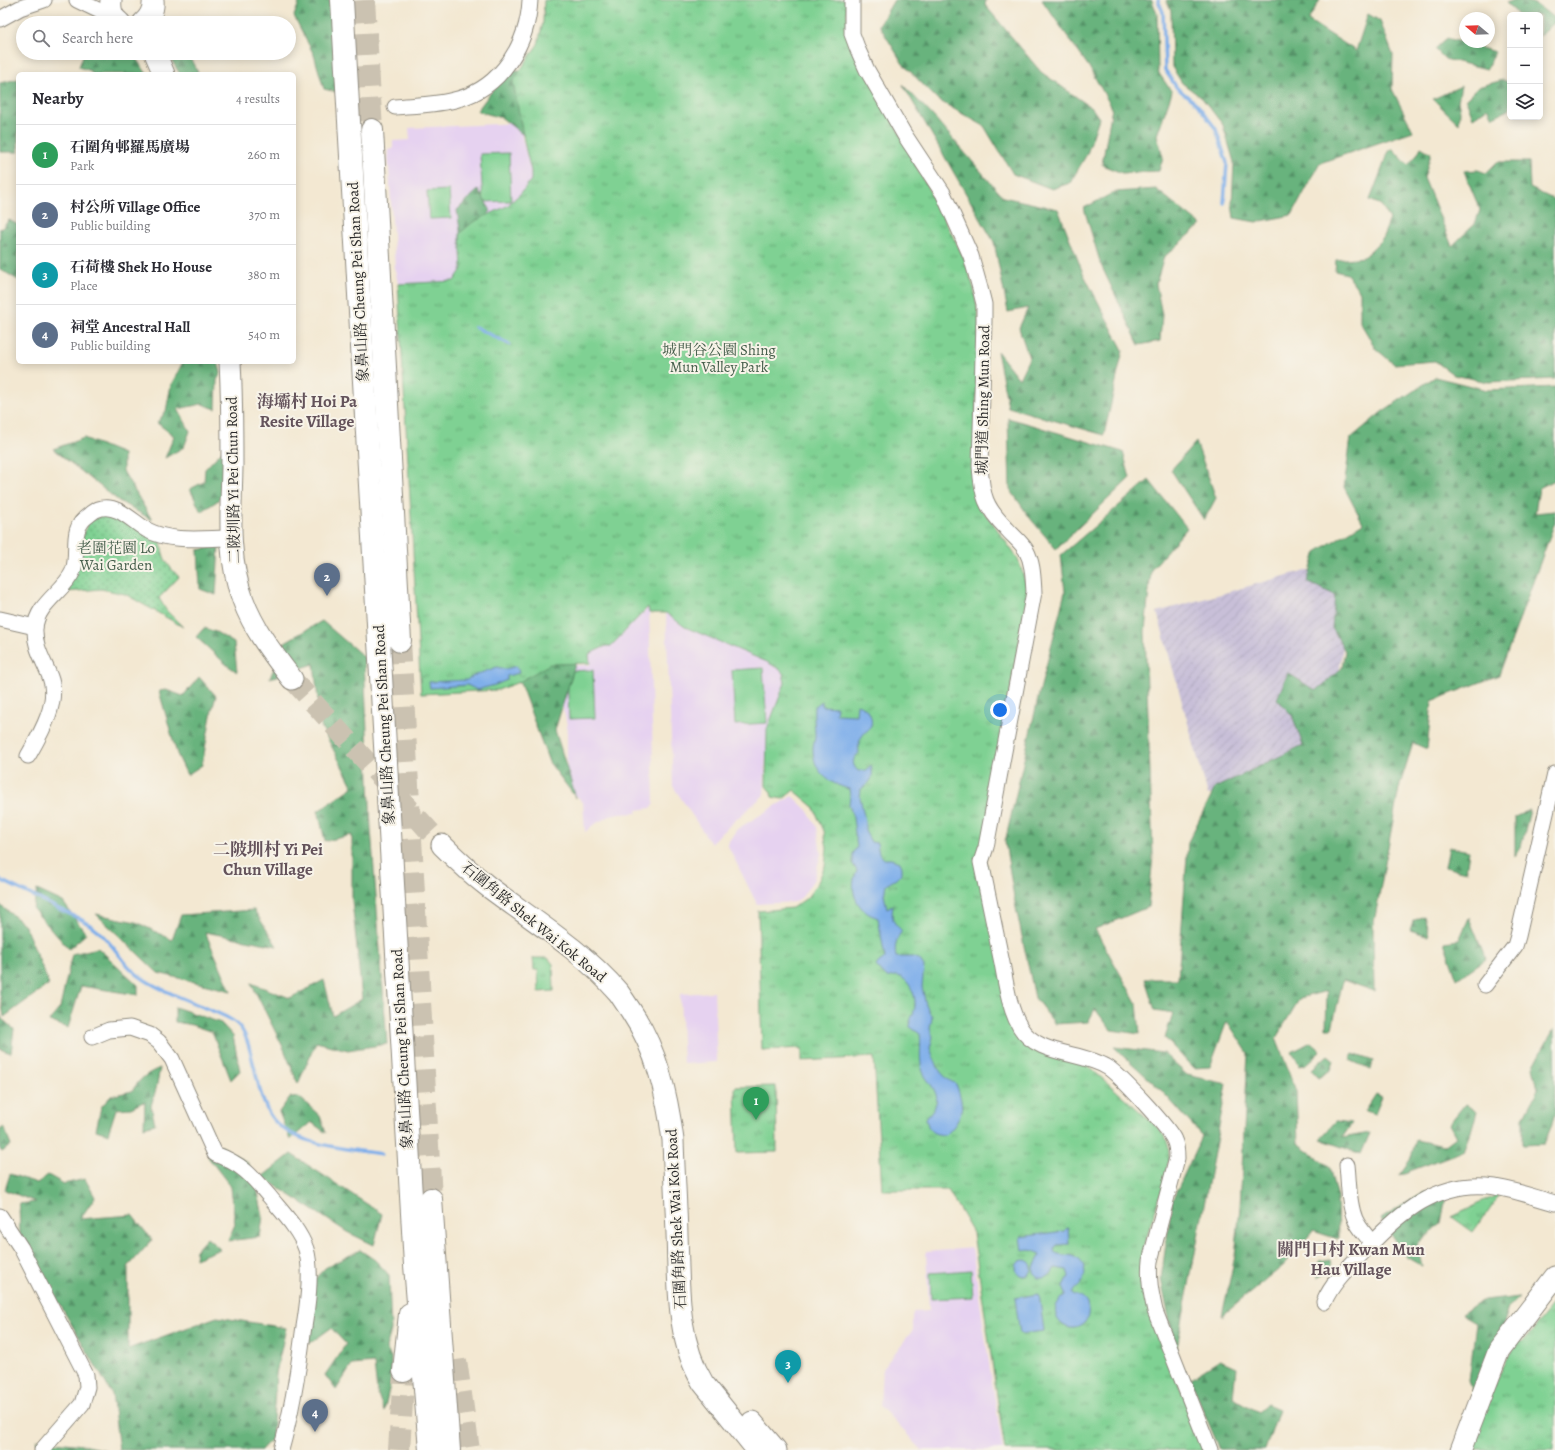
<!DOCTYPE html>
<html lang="en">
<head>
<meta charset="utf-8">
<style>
  body { margin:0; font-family:Alegreya,"Noto Serif TC",serif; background:#f7f7f7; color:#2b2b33 }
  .controls { position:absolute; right:12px; top:12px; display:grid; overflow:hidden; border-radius:6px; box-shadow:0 2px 10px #0003 }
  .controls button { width:36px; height:36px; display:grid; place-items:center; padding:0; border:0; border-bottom:1px solid #e1e1e2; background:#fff; color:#2b2b33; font:20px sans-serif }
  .compass { position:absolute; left:1459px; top:12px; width:36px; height:36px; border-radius:50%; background:#fff; box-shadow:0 2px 10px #0003; rotate:289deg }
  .you { position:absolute; left:1000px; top:710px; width:14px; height:14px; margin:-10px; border:3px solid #fff; border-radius:50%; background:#1a73e8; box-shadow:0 0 0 6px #1a73e833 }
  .badge { display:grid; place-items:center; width:26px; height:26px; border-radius:50%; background:#b45309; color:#fff; font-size:13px; font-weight:700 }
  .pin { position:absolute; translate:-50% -33px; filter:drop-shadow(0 1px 2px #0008) }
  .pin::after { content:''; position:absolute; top:21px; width:14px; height:12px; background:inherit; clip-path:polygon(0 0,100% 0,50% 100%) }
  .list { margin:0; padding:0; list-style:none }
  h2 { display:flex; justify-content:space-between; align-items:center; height:52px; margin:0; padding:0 16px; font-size:17px }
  h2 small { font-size:13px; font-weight:400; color:#7c7c81 }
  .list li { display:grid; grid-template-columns:26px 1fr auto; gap:12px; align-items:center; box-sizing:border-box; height:60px; padding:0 16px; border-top:1px solid #e1e1e2 }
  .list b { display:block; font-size:15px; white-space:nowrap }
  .list p { margin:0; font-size:13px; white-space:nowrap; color:#7c7c81 }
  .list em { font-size:13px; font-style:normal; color:#7c7c81 }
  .icon { flex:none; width:22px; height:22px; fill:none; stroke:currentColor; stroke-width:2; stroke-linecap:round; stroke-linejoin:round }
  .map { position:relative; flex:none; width:1555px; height:1450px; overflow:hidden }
  .search { position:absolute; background:#fff; box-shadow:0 2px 10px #0003; left:16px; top:16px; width:280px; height:44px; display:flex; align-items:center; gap:10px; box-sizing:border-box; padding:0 14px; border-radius:22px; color:#7c7c81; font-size:15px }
  .panel { position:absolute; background:#fff; box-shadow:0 2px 10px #0003; left:16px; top:72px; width:280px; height:292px; border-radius:6px }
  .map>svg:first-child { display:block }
</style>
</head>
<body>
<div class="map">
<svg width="1555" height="1450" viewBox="0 0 1555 1450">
  <defs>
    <pattern id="industrial-furrows" width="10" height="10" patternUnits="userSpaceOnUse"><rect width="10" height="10" fill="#c8bfd8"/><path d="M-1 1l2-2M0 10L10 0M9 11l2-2" fill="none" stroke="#aca4ba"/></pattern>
    <pattern id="forest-firs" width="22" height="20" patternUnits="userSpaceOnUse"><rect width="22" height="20" fill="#67b37d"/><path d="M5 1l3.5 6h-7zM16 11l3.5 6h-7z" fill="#559267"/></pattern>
    <pattern id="park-tufts" width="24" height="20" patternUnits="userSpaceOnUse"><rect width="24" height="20" fill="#7fd193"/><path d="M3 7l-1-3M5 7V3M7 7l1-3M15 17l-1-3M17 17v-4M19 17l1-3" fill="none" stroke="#68aa78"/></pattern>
    <pattern id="garden-dots" width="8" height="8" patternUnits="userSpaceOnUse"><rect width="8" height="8" fill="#7fd193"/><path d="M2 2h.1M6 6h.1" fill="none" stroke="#68aa78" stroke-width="1.8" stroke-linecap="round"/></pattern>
  </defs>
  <rect width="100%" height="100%" fill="#f7f3e8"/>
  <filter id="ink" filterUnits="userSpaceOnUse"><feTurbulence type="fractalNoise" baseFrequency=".025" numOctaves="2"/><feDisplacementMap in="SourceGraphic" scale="8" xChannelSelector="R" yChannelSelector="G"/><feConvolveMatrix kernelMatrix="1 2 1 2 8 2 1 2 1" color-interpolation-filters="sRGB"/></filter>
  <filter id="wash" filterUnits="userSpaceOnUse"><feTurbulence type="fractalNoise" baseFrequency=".012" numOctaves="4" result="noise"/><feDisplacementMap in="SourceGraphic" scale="16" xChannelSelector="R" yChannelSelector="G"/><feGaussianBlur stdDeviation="0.9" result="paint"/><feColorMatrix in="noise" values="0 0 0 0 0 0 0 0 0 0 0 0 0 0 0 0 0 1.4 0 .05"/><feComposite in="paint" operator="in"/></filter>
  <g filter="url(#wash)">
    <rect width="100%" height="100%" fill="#f3e8d2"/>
    <g fill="#e6d2f0">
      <path d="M521 123 522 138 532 176 531 180 525 188 514 201 507 206 473 222 460 233 462 269 454 281 398 284 395 269 388 150 393 149V141L410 140 409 128Z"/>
      <path d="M649 607 654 804 651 808 637 810V813L619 814 610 816 593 825 585 832 583 802 567 787V725L553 666 590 665 589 654 606 646H611Z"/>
      <path d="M666 612 685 627 767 662 779 669 783 673 785 678V683L767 729 764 795 721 833 711 844 673 786Z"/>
      <path d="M792 796 807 810 817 827 821 854 814 879 802 897 795 902 757 904 727 844 737 829Z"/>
      <path d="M714 992 717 1062 683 1064 680 994Z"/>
      <path d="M972 1248 989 1363 1003 1450H922L880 1406 882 1369 913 1330V1312L929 1311 926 1252Z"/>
    </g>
    <path fill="url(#industrial-furrows)" d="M1306 570 1353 577 1326 762 1208 795 1157 612Z"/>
    <g fill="#7fd193" stroke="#557e5f">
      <path d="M509 153 511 201 483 202 480 154Z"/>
      <path d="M449 190 451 218 429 219 427 191Z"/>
      <path d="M763 668 767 723 735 725 732 670Z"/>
      <path d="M593 670 595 718 569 719 567 671Z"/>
      <path d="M971 1270 973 1297 931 1299 930 1273Z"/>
    </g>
    <g fill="url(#forest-firs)" stroke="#496f54">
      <path d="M300 0H330L337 92 324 89 314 55 294 16Z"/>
      <path d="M894 0H986L985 5 1041 72 1092 108 1099 118 1087 154 1070 183 1052 189 1013 174 984 126 938 100 903 64 879 25Z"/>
      <path d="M1042 0H1152L1157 14 1158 72 1172 92 1157 135 1163 157 1159 171 1122 173 1102 165 1112 108 1089 67Z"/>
      <path d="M1166 0H1320L1308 20 1356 51 1368 14 1380 21 1393 55 1392 89 1413 131 1320 163 1292 215 1256 222 1234 218 1232 204 1234 162 1223 125 1202 98 1182 83 1172 67 1171 11Z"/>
      <path d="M1514 0C1534 0 1540 7 1555 19V22L1540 36V15H1519L1506 3Z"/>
      <path d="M1447 38 1495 52 1487 69 1445 59 1435 49Z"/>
      <path d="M84 53H132L147 74H92L91 71 79 67Z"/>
      <path d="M170 53H187L199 74H180L169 56Z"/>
      <path d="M514 70H527L532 142 502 118 477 111 491 92Z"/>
      <path d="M18 79V152H0V83Z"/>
      <path d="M1503 80 1510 83V109L1493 117 1488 108 1473 118 1466 99 1478 87Z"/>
      <path d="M903 85 934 117 1003 197 1058 209 1083 273 1123 350 1104 435 1008 407 997 351 1019 379 1029 358 1019 328 1028 308 1008 312 994 242Z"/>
      <path d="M1461 86 1458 101 1460 111 1459 124 1433 99Z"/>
      <path d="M1421 147 1431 153 1424 178 1452 246 1475 224 1480 210 1464 171 1478 170 1486 173 1497 162H1529L1530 188 1555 200V379L1488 382 1454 375 1435 361 1394 364 1376 349 1360 322V292L1347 274 1335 271 1336 260 1364 257 1382 239 1390 219 1381 205 1370 200 1388 153 1392 148 1408 165 1417 155Z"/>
      <path d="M1156 189 1201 225 1164 257 1156 284 1162 315 1160 341 1139 345 1101 265 1084 208 1115 192Z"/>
      <path d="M478 190 490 209 476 247 460 245V230L457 210Z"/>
      <path d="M9 220 18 225V280L0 269V228L1 229Z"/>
      <path d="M183 362H218L221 373 217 380 216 409 202 404 178 409 190 431 184 447 165 458 174 436 157 423 166 411 171 385Z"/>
      <path d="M1435 377 1487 390 1555 387V480L1539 488 1535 513 1555 511V522L1499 675 1432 701 1427 749 1413 743 1399 788 1373 928 1374 991 1343 980 1332 1028H1326L1327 991 1300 998 1276 1038 1296 1091 1298 1144 1329 1166 1337 1198 1338 1239 1313 1231 1284 1265 1222 1316 1235 1256 1240 1207 1248 1053 1227 1021 1210 1067 1193 1068 1165 1038 1173 1013 1155 1010 1145 979H1178L1188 842 1215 788 1303 745 1292 715 1277 699 1288 673 1316 691C1326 683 1333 675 1342 668L1345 651 1332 628 1335 595 1307 582 1316 552 1363 523 1344 487 1351 438 1383 411Z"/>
      <path d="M1008 418 1123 452 1130 478 1056 549 1030 518 1010 489Z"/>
      <path d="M84 438 123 454V471L152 520 119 501 53 449Z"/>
      <path d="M1196 442 1216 498 1204 520 1171 470Z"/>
      <path d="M224 449 230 489 217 501 201 512 190 489 204 482 205 469Z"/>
      <path d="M1149 480 1187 528 1151 570 1145 631 1153 856 1148 907 1095 929 1137 1004 1140 1034 1111 1030 1095 1009 1088 1022 1055 1024 1035 998 1015 903 1005 842 1039 694 1065 592 1061 555Z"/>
      <path d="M219 546 216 595 200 589 198 550Z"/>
      <path d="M322 621 364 657 371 829 387 1044 348 1050 316 1042 298 1084 284 1049 251 983 290 998 324 980 333 1016 362 999 352 900V835L325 841 318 811 353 787 321 726 314 664 270 678 285 642Z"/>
      <path d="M204 628 216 632 234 643 237 672 227 665 196 637Z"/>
      <path d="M582 642 555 730 576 798 549 762 520 683 506 681Z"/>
      <path d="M199 677 216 696 212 710 202 765 187 775 177 754 159 691 166 690 183 696Z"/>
      <path d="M1530 810 1521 846 1515 856V817Z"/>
      <path d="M1449 847 1469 851 1466 872 1445 867Z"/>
      <path d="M37 890 63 902 86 934 69 949 33 909Z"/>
      <path d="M0 905 24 924 49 984 4 1017 0 993Z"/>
      <path d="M254 910 277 946 205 932 231 991 158 973 96 914 136 922 172 940 181 915Z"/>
      <path d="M1424 916 1429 936 1410 930 1413 921Z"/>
      <path d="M1469 918 1486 959 1457 979 1444 942 1459 940Z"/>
      <path d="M98 948 138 985V995L81 986 68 1028 49 1021 60 1008 72 954Z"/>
      <path d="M175 1007 221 1023 233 1036 240 1071 231 1080 212 1032 192 1025 175 1022Z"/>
      <path d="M0 1015 2 1019 14 1029 11 1053 0 1049Z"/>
      <path d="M1554 1029 1555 1111 1551 1127 1544 1144 1523 1145V1117L1538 1089 1533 1067Z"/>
      <path d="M1311 1042 1321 1051 1307 1064 1300 1066 1292 1052Z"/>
      <path d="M1114 1047 1163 1053 1187 1075 1227 1084 1176 1353 1161 1279 1172 1201 1202 1136 1161 1090Z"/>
      <path d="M1353 1054 1373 1061 1371 1070 1350 1060Z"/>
      <path d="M1328 1055 1334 1060 1331 1070 1318 1078 1312 1069Z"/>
      <path d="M160 1068 156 1089 151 1106 155 1124 144 1127 145 1101 131 1108 116 1109 108 1134 96 1130 101 1107 111 1096 132 1091C140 1079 145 1074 160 1068Z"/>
      <path d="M1376 1094 1382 1097 1375 1114 1365 1111Z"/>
      <path d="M290 1097H299L320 1116 326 1133 311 1122 290 1140 279 1112Z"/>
      <path d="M1465 1104 1477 1112C1474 1126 1468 1137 1463 1151L1399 1175 1410 1160 1416 1140 1444 1146 1456 1137 1449 1124Z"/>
      <path d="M1336 1121 1352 1123 1342 1138 1370 1133 1361 1154 1320 1139Z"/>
      <path d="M4 1127 11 1145 2 1152 0 1149V1130Z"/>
      <path d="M221 1146 248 1163 257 1187 263 1217 260 1237 228 1241 235 1224 231 1187 208 1157Z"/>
      <path d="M291 1154 382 1214 374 1245 347 1232 262 1177Z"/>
      <path d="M10 1174 37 1183 48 1175 64 1184 85 1179 95 1197 80 1219 132 1215 152 1240 128 1267V1349L217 1317 286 1328 276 1373 272 1438 261 1450H119L112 1394 20 1236 19 1204 36 1202 5 1190Z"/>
      <path d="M1424 1192 1446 1196 1441 1223 1417 1244 1422 1266 1406 1257 1381 1219Z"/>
      <path d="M207 1238 220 1249 195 1259 196 1250Z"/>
      <path d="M360 1250 375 1260 389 1275 391 1331 386 1348 391 1357V1381L384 1411 377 1392 374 1363 352 1365 336 1390 325 1375 346 1344 331 1328 309 1344 314 1280 325 1268Z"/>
      <path d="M1331 1259 1333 1268 1318 1278 1319 1261Z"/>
      <path d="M1520 1297 1509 1307 1499 1338 1474 1395 1469 1381 1476 1322 1462 1314 1483 1301Z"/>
      <path d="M1220 1360 1236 1367 1233 1398 1258 1412 1267 1404 1279 1409 1265 1450H1220L1190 1379Z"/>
      <path d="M36 1440 83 1445 105 1450H40Z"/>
    </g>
    <g fill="url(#park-tufts)" stroke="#557e5f">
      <path d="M544 0H846L848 34 964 258 974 289 979 321 973 489 979 507 992 522 1018 559 1023 574 1028 592 983 844 1017 1031 1088 1066 1144 1115 1158 1128 1168 1141 1169 1157 1164 1185 1150 1225 1143 1253 1140 1284 1150 1315 1206 1450H1005L973 1233 948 1190H882L874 1057 802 1061V1048L762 1050 758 911 792 908 807 898 818 882 825 866 827 848 824 831 813 806 794 790 783 799 772 797 771 792 766 786 767 729 785 683 783 673 779 669 767 662 685 627 666 613H649L648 607 611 646H606L589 654 590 663 550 664 519 682 498 690 421 694 398 284 454 281 462 269 460 233 473 222 507 206 521 193 531 180V171L525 146 513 81 538 44 543 22Z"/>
      <path d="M533 958H548L553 964 554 991 539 992 538 970H534Z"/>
      <path d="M776 1086 777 1152 737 1153 735 1087Z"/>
      <path d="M1495 1194 1499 1195 1473 1232 1452 1217 1493 1197Z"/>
      <path d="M1555 1302V1450H1467L1507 1357 1519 1341 1523 1342Z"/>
    </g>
    <path fill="url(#garden-dots)" stroke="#557e5f" d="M110 511 161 541C163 560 166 563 179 577L159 598 166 610 183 627 125 594 101 589 67 592 84 533 88 522Z"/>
    <g fill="#7fafea" stroke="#556d8a">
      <path d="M517 666 519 673 507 676V680L495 685 477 690 467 685 430 688 429 682 467 680 475 675 497 667 505 669Z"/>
      <path d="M822 701V706L837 707 836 714 856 715 857 704C867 707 875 717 870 728 868 730 865 732 863 735 859 740 858 746 859 753 852 759 851 764 858 771L867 770 871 765C874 779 872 781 861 789L860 797 865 821V831L871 842 877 843 879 854 884 859H891L900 862 902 867V873L896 879 886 885 884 895 887 908 893 905C891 919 892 921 902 931 896 939 894 947 896 957H913L920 960 924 966 922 987 926 1005 932 1018 930 1028 933 1037 930 1048C936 1064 939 1076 956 1084 965 1107 964 1117 946 1135 931 1134 929 1132 926 1118 938 1104 941 1098 929 1082 927 1079 924 1075 923 1072 918 1059 922 1047 920 1034L909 1026C910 1018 916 1011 915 1002 915 993 907 976 896 976 893 976 889 977 887 978L876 966 879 962 885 958 878 918C874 916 869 915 866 912 853 902 850 885 857 871L853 864V854L857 847 853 818 849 804 850 796 849 789C828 783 813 772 813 748 813 744 815 740 815 736 815 726 813 717 814 707Z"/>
      <path d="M1068 1227 1069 1244 1057 1245 1054 1249 1055 1253C1061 1255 1067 1255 1073 1256 1084 1260 1088 1273 1082 1282 1078 1287 1075 1287 1072 1294 1080 1296 1086 1299 1088 1307 1089 1312 1088 1318 1085 1322 1068 1341 1041 1311 1065 1296L1064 1286 1069 1276 1067 1270 1055 1268C1050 1276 1047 1279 1038 1278L1034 1273V1267L1040 1256C1036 1249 1029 1250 1022 1251L1020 1237 1064 1231Z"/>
      <circle cx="1024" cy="1268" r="8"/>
      <path d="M1039 1294 1044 1331 1020 1334 1015 1298Z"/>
    </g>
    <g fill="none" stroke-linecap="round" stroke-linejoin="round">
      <g stroke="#7fafea" stroke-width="3.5">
        <path d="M1158 0 1163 12 1165 70 1177 88 1197 104 1216 129 1227 163 1224 203"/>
        <path d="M475 327 509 344"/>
        <path d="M0 880C19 889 38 898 57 908 72 915 87 921 99 932 116 947 125 968 145 980 164 992 185 999 205 1008 216 1012 228 1016 237 1024 248 1034 250 1053 254 1066 258 1082 261 1100 270 1115 288 1145 348 1149 381 1154"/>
      </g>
    </g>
  </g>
  <g filter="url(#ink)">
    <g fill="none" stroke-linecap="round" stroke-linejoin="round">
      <path stroke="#cbc2b1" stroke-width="21" stroke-dasharray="21 10" stroke-linecap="butt" d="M292 679 442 845"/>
      <g stroke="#cbc2b1" stroke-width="22" stroke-dasharray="22 11" stroke-linecap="butt">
        <path d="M364 0 372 130"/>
        <path d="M400 641 431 1199"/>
        <path d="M456 1360 469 1450"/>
        <path d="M399 1450 404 1371"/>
      </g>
      <g stroke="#8f8a7e" stroke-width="17">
        <g id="street">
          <path d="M77 0 102 12 118 21"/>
          <path d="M852 0V34L858 50 867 70 904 134 943 193 971 256 980 288 984 304V321L980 466C982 496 985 507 1007 529 1013 536 1021 542 1026 550 1033 563 1033 577 1034 592L986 847 981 862C988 895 995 929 1002 963 1006 984 1009 1008 1020 1027 1037 1056 1081 1051 1107 1067 1119 1074 1169 1128 1174 1140 1177 1146 1177 1152 1177 1158L1150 1261C1148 1278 1151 1293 1155 1311L1210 1450"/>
          <path d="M0 19 20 8 44 0"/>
          <path d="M395 107C416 105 438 105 458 99 502 87 528 43 530 0"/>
          <path d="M0 619 35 627"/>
          <path d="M28 756C40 735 60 702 50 677 44 661 34 647 35 628 37 603 64 592 73 571 80 551 68 529 89 515 92 512 97 509 102 508 119 505 133 522 147 530 172 543 204 538 231 538"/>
          <path d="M1485 985 1515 946 1518 936 1555 774"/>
          <path d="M92 1037 109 1030 130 1028 150 1035 159 1042 172 1059 215 1154C242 1164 251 1175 269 1196 282 1212 299 1229 306 1249 313 1272 307 1309 303 1333 298 1373 292 1411 281 1450"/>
          <path d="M1347 1165C1349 1183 1348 1202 1355 1219 1359 1228 1366 1235 1372 1243"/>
          <path d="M0 1216 21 1248 86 1375 87 1387 82 1404 42 1450"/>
          <path d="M1324 1302C1333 1281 1351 1265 1367 1248 1400 1213 1436 1182 1487 1186 1510 1188 1533 1197 1555 1203"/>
        </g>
      </g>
      <g stroke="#8f8a7e" stroke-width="23">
        <g id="secondary">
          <path d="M111 0C110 10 112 17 120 23"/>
          <path d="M143 23C150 17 154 9 153 0"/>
          <path d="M155 53 164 74"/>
          <path d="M230 362C232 397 232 432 232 468 231 512 227 558 243 600 254 630 273 654 292 679"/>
          <path d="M442 845C457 860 473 875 490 888 534 921 583 951 619 993 623 999 627 1005 631 1011 657 1050 667 1094 673 1140 674 1171 676 1203 677 1234 679 1284 676 1339 703 1383L757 1450"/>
          <path d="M752 1422 776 1450"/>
          <path d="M1461 1450 1499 1350 1555 1277"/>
        </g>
      </g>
      <g stroke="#8f8a7e" stroke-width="24">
        <g id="highway">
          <path d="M342 0 415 1265 430 1450"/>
          <path d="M372 130 400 641"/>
          <path d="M431 1199 449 1450"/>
          <path d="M404 1371 410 1314"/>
        </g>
      </g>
      <use href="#street" stroke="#fff" stroke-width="15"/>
      <use href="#secondary" stroke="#fff" stroke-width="21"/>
      <use href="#highway" stroke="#fff" stroke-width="22"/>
    </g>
  </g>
  <g text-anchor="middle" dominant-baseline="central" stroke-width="4" stroke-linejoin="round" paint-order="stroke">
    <g font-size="15" fill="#2b2b2b" stroke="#f7f3e8">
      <text transform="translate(358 282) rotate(-93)">象鼻山路 Cheung Pei Shan Road</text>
      <text transform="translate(983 400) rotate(-89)">城門道 Shing Mun Road</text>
      <text transform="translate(233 480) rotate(-91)">二陂圳路 Yi Pei Chun Road</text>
      <text transform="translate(384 725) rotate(-93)">象鼻山路 Cheung Pei Shan Road</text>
      <text transform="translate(534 922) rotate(39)">石圍角路 Shek Wai Kok Road</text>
      <text transform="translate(402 1049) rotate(-93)">象鼻山路 Cheung Pei Shan Road</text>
      <text transform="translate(676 1219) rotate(-93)">石圍角路 Shek Wai Kok Road</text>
    </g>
    <g font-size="15" fill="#445d4a" stroke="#f7f3e8">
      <text x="719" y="350">城門谷公園 Shing<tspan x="719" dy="17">Mun Valley Park</tspan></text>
      <text x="116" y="548">老圍花園 Lo<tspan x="116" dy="17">Wai Garden</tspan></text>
    </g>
    <g font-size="17" font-weight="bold" fill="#64535b" stroke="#f7f3e8">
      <text x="307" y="401">海壩村 Hoi Pa<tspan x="307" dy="20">Resite Village</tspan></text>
      <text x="268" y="849">二陂圳村 Yi Pei<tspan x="268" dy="20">Chun Village</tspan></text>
      <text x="1351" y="1249">關門口村 Kwan Mun<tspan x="1351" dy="20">Hau Village</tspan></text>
    </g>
  </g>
</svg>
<div class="controls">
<button>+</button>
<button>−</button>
<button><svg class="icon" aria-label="layers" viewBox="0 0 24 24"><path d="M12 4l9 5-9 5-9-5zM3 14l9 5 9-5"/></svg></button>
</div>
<svg class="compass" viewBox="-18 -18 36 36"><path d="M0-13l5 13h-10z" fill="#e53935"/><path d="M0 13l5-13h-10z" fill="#7c7c81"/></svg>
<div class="you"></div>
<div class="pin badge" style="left:756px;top:1120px;background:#2e9e5b">1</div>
<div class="pin badge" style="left:327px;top:596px;background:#5c6f8a">2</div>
<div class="pin badge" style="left:788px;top:1383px;background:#0f9aa8">3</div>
<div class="pin badge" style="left:315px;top:1432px;background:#5c6f8a">4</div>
<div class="search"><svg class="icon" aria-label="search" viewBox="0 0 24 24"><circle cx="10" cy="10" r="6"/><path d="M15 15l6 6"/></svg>Search here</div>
<section class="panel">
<h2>Nearby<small>4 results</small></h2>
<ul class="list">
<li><span class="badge" style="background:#2e9e5b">1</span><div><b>石圍角邨羅馬廣場</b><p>Park</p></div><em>260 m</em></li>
<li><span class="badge" style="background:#5c6f8a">2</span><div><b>村公所 Village Office</b><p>Public building</p></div><em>370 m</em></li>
<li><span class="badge" style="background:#0f9aa8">3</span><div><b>石荷樓 Shek Ho House</b><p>Place</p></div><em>380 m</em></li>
<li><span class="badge" style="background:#5c6f8a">4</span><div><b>祠堂 Ancestral Hall</b><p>Public building</p></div><em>540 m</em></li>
</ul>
</section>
</div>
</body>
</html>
